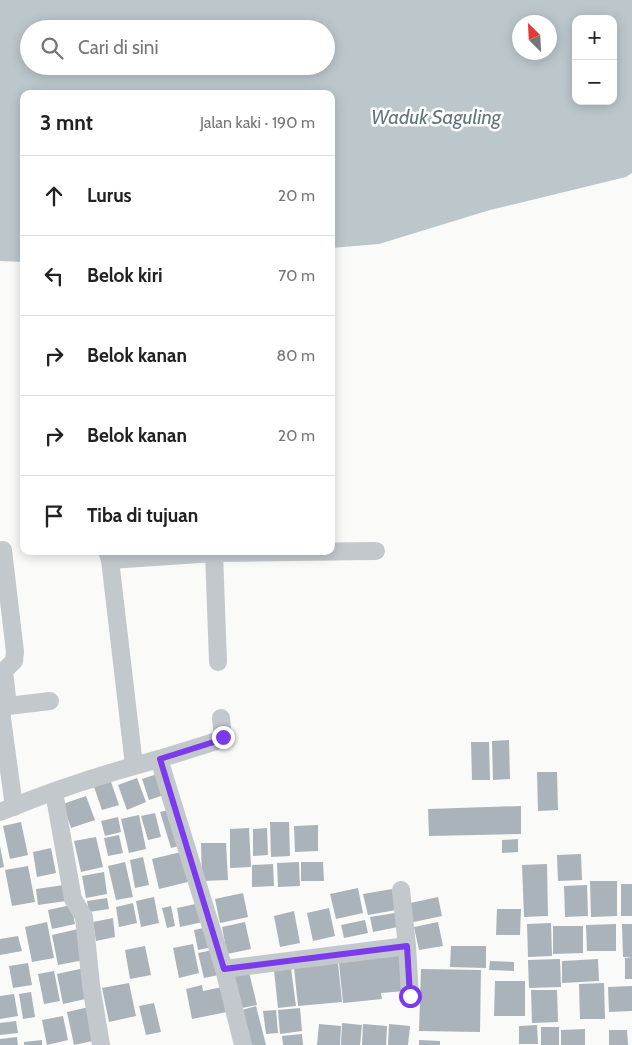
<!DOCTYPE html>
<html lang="id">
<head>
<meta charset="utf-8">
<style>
  body { margin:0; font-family:Cabin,sans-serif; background:#f6f6f6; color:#222 }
  .controls { position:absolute; right:15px; top:15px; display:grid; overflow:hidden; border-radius:10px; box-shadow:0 2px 12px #0003 }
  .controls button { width:45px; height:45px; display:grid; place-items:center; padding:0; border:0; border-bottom:1px solid #e0e0e0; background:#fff; color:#222; font:25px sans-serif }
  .compass { position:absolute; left:512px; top:15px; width:45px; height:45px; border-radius:50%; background:#fff; box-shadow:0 2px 12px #0003; rotate:336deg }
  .stop { position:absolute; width:15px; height:15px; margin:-11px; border:4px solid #7c3aed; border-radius:50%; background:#fff }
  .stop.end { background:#7c3aed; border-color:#fff; box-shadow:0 1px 5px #0008 }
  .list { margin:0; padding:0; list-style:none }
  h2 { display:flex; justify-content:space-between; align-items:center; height:65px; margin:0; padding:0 20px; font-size:21px }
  h2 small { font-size:16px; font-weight:400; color:#767676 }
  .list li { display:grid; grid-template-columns:32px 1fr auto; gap:15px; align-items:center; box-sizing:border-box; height:80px; padding:0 20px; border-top:1px solid #e0e0e0 }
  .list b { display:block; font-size:19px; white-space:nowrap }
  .list em { font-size:16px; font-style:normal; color:#767676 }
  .icon { flex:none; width:28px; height:28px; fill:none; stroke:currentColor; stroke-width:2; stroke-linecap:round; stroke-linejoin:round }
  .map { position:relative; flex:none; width:632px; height:1045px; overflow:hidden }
  .search { position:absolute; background:#fff; box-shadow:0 2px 12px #0003; left:20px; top:20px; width:315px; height:55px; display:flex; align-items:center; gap:12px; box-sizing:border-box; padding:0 18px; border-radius:28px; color:#767676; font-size:19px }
  .panel { position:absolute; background:#fff; box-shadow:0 2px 12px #0003; left:20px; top:90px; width:315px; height:465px; border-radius:10px }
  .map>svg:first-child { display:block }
</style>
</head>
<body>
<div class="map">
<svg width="632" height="1045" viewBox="0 0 632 1045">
  <rect width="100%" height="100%" fill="#fafaf8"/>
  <path fill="#bbc7cb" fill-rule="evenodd" d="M0 0H632V173L626 177 490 210 379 244 331 248V94H24V262L0 261ZM576 19H613V101H576ZM520 22H550V52H520ZM29 29H326V66H29Z"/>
  <g fill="#aab3b9">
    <path d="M509 740 510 779 493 780 492 741Z"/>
    <path d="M471 742H489L490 780H472Z"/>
    <path d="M537 772H557L558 810 538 811Z"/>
    <path d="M160 773 167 794 149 800 142 779Z"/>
    <path d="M137 778 146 802 127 810 118 785Z"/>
    <path d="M110 779 119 805 102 810 93 784Z"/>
    <path d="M86 796 95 820 71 828 63 804Z"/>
    <path d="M521 806V834L429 836 428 809Z"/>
    <path d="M168 810 179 846 171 848 160 812Z"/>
    <path d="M155 813 161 837 148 840 141 816Z"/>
    <path d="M139 815 146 849 129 853 121 819Z"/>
    <path d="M118 817 121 832 105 836 101 821Z"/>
    <path d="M21 822 28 855 10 859 3 826Z"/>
    <path d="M270 822H289L290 856 271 857Z"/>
    <path d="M318 825V851L295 852 294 826Z"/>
    <path d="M249 828 251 867 230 868V829Z"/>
    <path d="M267 828 268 855 253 856V829Z"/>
    <path d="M119 835 123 853 108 856 104 838Z"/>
    <path d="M96 837 103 867 81 872 74 841Z"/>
    <path d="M518 839V852L502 853V840Z"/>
    <path d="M201 843H226L228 880 202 881Z"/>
    <path d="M0 846 4 867 0 868Z"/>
    <path d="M51 848 56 873 37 877 33 852Z"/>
    <path d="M185 851 192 881 159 889 152 859Z"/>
    <path d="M581 854 582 880 558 881 557 855Z"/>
    <path d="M143 857 149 885 135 888 130 860Z"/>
    <path d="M125 862 133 897 116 900 108 866Z"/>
    <path d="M299 862 300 886 278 887 277 863Z"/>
    <path d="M301 862H323L324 881H301Z"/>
    <path d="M273 864 274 886 252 887V865Z"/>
    <path d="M547 864 548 916 524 917 522 865Z"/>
    <path d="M28 866 35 902 12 906 5 870Z"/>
    <path d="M104 872 107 894 86 898 82 876Z"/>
    <path d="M590 881H617V916L591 917Z"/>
    <rect x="621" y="884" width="11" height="32"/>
    <path d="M64 885 66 901 38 905 36 889Z"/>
    <path d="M587 885 588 916 565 917 564 886Z"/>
    <path d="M358 888 363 913 336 919 330 894Z"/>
    <path d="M392 889 396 910 368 915 363 894Z"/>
    <path d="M243 893 248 917 220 923 215 899Z"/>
    <path d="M154 897 159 923 141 927 136 901Z"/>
    <path d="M438 897 442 916 409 923 406 904Z"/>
    <path d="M107 898 109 909 89 912 87 901Z"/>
    <path d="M133 903 137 923 119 927 116 907Z"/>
    <path d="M200 903 203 922 180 927 177 908Z"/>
    <path d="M71 905 75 924 52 929 48 910Z"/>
    <path d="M171 906 175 926 167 928 162 908Z"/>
    <path d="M329 908 335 936 313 941 307 913Z"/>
    <path d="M497 909H521L520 935H496Z"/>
    <path d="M294 911 300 943 280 947 274 916Z"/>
    <path d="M395 913 398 927 373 932 370 917Z"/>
    <path d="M113 918 115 937 96 941 93 922Z"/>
    <path d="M365 920 368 933 344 938 341 925Z"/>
    <path d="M47 922 54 958 32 962 25 927Z"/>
    <path d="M245 922 251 949 227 954 222 927Z"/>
    <path d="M438 922 443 946 419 950 414 927Z"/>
    <path d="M551 923 552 956 528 957 527 924Z"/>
    <path d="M616 924V951H587L586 925Z"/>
    <path d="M622 924H632V957H623Z"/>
    <path d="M553 926H583V953L553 954Z"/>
    <path d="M208 927 212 947 198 950 194 930Z"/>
    <path d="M78 929 84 960 58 965 52 935Z"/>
    <path d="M18 936 22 951 0 955V939Z"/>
    <path d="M193 944 199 973 179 978 173 948Z"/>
    <path d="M145 946 151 975 130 979 125 950Z"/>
    <path d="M451 946H486V968L450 967Z"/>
    <path d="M213 950 219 975 204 978 198 953Z"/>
    <path d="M401 953 405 991 381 993 382 999 343 1003 339 963Z"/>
    <path d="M632 957V979H625V958Z"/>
    <path d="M560 959 561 987 529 988 528 960Z"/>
    <path d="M598 959 599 981 562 983V961Z"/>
    <path d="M490 961 514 962V971L489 970Z"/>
    <path d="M28 963 32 985 13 988 9 966Z"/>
    <path d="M338 963 342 1002 298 1006 294 968Z"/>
    <path d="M84 968 90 998 63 1004 57 974Z"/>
    <path d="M291 968 296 1006 278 1008 274 970Z"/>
    <path d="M421 969 481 970 480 1032 419 1031Z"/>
    <path d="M54 971 60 1001 44 1004 38 974Z"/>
    <path d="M249 972 257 1005 242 1008 234 976Z"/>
    <path d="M495 981H525V1016H494Z"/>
    <path d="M129 983 136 1016 109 1022 102 988Z"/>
    <path d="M604 983 605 1019H580L579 984Z"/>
    <path d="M202 985 203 991 222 987 227 1012 192 1019 186 989Z"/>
    <path d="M632 986V1011L609 1012 608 987Z"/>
    <path d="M531 990H557L558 1022 532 1023Z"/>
    <path d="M31 992 35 1017 23 1019 19 994Z"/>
    <path d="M14 994 18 1016 0 1019V996Z"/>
    <path d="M154 1003 161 1032 146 1035 139 1006Z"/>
    <path d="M256 1006 266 1045H251L242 1010Z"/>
    <path d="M89 1007 97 1040 74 1045 67 1012Z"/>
    <path d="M300 1008 302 1031 280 1034 278 1010Z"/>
    <path d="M276 1010 278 1033 266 1034 263 1011Z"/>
    <path d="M63 1016 68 1040 47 1045 42 1020Z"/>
    <path d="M16 1021 18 1033 0 1035V1023Z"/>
    <path d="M342 1023 362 1025 360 1045H341Z"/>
    <path d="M319 1024 341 1026 340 1045H317Z"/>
    <path d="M363 1024 387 1026 386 1045H362Z"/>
    <path d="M389 1024 410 1026 408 1045H388Z"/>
    <path d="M537 1025 538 1044H519V1026Z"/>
    <rect x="541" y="1027" width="18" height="18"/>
    <path d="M585 1029V1045H561V1030Z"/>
    <path d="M609 1030H627L628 1045H609Z"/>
    <path d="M302 1034 303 1045H283L282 1036Z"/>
    <path d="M17 1037 18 1045H0V1039Z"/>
    <path d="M42 1040V1045H24V1042Z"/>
    <path d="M419 1040 440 1041V1045H419Z"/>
  </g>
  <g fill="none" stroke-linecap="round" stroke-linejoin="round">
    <g stroke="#c3c8cc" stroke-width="18">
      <path d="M3 550 15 652 14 661 4 671 8 706"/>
      <path d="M107 551 110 560 134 765"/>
      <path d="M214 553 218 662"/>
      <path d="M110 560 214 553 376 551"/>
      <path d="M159 759 220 740 223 737 221 718"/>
      <path d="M54 792 73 899 84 917 91 985 101 1045"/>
      <path d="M14 807 1 711 3 708 8 706 50 701"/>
      <path d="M0 812C51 791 106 773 159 759L224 969 243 1045"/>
      <path d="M401 890 407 946"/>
      <path d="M224 969 407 946 410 996"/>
    </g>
  </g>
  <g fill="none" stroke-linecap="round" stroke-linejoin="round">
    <path stroke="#7c3aed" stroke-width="6" d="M223 737 220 740 160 759 224 969 407 946 410 996"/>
  </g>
  <g text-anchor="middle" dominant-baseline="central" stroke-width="5" stroke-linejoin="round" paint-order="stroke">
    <g font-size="20" font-style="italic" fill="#60757c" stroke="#fff">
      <text x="436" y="117">Waduk Saguling</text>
    </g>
  </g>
</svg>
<div class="controls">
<button>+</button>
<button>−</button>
</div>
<svg class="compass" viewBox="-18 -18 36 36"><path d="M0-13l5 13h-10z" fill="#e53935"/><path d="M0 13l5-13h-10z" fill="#767676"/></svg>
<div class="stop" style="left:410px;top:996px"></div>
<div class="stop end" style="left:223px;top:737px"></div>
<div class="search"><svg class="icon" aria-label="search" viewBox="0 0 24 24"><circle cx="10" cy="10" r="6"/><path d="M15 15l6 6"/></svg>Cari di sini</div>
<section class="panel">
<h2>3 mnt<small>Jalan kaki · 190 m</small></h2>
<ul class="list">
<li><svg class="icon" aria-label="ahead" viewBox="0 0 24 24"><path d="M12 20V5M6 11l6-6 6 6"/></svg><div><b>Lurus</b></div><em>20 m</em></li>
<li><svg class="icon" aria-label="left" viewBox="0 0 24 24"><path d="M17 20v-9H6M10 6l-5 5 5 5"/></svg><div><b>Belok kiri</b></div><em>70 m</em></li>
<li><svg class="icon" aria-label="right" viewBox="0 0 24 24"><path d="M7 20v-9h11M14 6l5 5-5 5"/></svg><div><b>Belok kanan</b></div><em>80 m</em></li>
<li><svg class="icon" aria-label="right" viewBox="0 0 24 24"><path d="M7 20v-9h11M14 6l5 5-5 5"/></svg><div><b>Belok kanan</b></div><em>20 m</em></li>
<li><svg class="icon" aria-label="arrive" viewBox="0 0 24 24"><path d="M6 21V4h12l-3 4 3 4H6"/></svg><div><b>Tiba di tujuan</b></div></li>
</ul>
</section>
</div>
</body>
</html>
